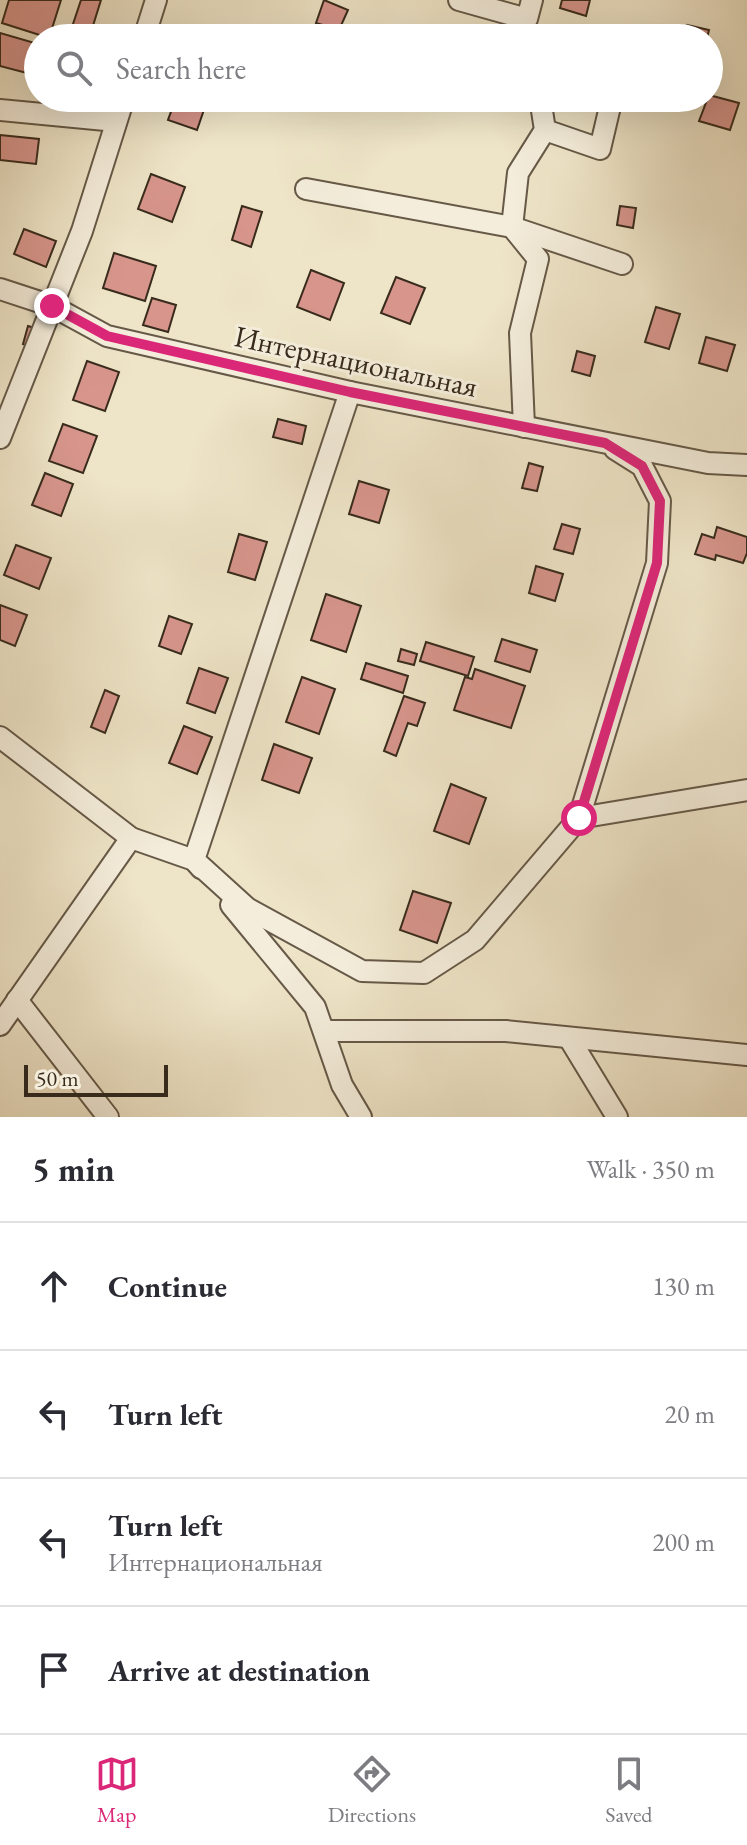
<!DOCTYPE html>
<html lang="en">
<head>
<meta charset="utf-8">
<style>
  body { margin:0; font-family:"EB Garamond",serif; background:#f7f7f7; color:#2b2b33 }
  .scale { position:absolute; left:24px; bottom:20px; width:144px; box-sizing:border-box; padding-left:8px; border:4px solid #382b1c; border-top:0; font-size:22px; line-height:28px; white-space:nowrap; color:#382b1c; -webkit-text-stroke:6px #f4eddb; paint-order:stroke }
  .stop { position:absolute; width:24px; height:24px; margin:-18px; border:6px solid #db2777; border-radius:50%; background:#fff }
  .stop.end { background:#db2777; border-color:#fff; box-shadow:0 2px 8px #0008 }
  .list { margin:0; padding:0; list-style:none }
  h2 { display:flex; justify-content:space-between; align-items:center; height:104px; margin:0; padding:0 32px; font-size:34px }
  h2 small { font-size:26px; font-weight:400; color:#7c7c81 }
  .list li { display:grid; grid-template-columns:52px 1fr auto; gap:24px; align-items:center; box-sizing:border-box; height:128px; padding:0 32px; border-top:2px solid #e1e1e2 }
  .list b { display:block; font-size:30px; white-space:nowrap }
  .list p { margin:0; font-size:26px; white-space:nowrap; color:#7c7c81 }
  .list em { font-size:26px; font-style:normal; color:#7c7c81 }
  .icon { flex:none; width:44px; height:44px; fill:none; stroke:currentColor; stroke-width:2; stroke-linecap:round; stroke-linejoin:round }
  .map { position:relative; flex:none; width:747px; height:1117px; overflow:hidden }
  .search { position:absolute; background:#fff; box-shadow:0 8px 32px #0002; left:24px; right:24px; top:24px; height:88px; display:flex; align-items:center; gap:20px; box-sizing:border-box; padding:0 28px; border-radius:44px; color:#7c7c81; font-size:30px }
  .sheet { height:616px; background:#fff }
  nav { display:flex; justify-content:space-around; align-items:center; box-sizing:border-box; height:112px; border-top:2px solid #e1e1e2; background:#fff; font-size:22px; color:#7c7c81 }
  nav a { display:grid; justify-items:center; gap:4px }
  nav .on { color:#db2777 }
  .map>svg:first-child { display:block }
</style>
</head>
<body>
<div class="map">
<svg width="747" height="1117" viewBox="0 0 747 1117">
  <rect width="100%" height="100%" fill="#eee4c7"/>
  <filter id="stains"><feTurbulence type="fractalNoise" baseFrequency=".0025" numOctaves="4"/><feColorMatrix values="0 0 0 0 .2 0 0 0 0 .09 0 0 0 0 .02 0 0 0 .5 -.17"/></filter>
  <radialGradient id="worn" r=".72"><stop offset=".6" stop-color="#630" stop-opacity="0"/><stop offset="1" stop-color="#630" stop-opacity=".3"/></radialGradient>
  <g fill="#d7958c" stroke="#382b1c" stroke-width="2">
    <path d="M9 0H61L49 38 2 23Z"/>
    <path d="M81 0H101L91 32 72 27Z"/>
    <path d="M324 0 348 10 339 30 316 23Z"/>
    <path d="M562 0H590L586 16 560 8Z"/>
    <path d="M687 25 709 30 707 38H684Z"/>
    <path d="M201 27 231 37V38H198Z"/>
    <path d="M0 33 38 44V76L0 66Z"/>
    <path d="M709 95 739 103 730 130 699 121Z"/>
    <path d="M176 98H208L197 130 168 120Z"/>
    <path d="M555 98H580V99L556 105Z"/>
    <path d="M0 135 39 139 36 164 0 160Z"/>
    <path d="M151 174 185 187 172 222 138 209Z"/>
    <path d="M242 206 262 212 251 247 232 240Z"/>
    <path d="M620 206 636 208 633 228 617 225Z"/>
    <path d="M24 229 56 241 46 267 14 254Z"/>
    <path d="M114 253 156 266 145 301 103 288Z"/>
    <path d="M311 270 344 283 330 320 297 307Z"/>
    <path d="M396 277 425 288 410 324 381 313Z"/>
    <path d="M152 298 176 305 168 332 143 325Z"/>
    <path d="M656 307 680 314 669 349 645 342Z"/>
    <path d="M28 326 38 329 33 347 23 344Z"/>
    <path d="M706 337 735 345 727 371 699 363Z"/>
    <path d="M577 351 595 356 590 376 572 371Z"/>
    <path d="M87 361 119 372 105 411 73 400Z"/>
    <path d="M278 419 306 426 302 444 273 437Z"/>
    <path d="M63 424 97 436 83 473 49 461Z"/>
    <path d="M529 463 543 467 537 491 522 488Z"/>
    <path d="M45 473 73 484 61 516 32 505Z"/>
    <path d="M359 481 389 490 379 523 349 514Z"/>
    <path d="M562 524 580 529 573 554 554 549Z"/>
    <path d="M717 527 747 537V553L743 563 716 555 715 560 695 554 702 534 714 538Z"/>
    <path d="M239 534 267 542 255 580 228 572Z"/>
    <path d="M16 545 51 558 39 589 4 575Z"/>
    <path d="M536 566 563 574 555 601 529 593Z"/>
    <path d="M326 594 361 606 346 652 311 640Z"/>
    <path d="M0 605 27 615 15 646 0 640Z"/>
    <path d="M169 616 192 624 181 654 159 646Z"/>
    <path d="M502 639 537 650 530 672 495 661Z"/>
    <path d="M426 642 474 657 468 676 420 661Z"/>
    <path d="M401 649 417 654 414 665 398 661Z"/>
    <path d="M366 663 408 676 403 693 361 679Z"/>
    <path d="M199 668 228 678 215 713 187 703Z"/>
    <path d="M475 669 525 686 511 728 454 710 465 677 472 679Z"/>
    <path d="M302 677 335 689 319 734 286 722Z"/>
    <path d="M105 690 119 696 105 733 91 727Z"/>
    <path d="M404 696 425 703 417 726 408 723 396 756 384 751Z"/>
    <path d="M184 726 212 737 197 774 169 763Z"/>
    <path d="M274 744 312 758 299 793 262 780Z"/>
    <path d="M451 784 486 798 469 844 434 831Z"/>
    <path d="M413 891 451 903 437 943 400 930Z"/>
  </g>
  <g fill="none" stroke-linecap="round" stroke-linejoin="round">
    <g stroke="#665947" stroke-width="24">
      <g id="minor">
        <path d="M459 0 527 19 532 0"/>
        <path d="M144 38 156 0"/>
        <path d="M0 110 116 121"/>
        <path d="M545 130 600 149 612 98"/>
        <path d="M306 189 512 227 622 264"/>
        <path d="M0 289 52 306 107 336 350 392 708 463 747 465"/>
        <path d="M350 392 194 860 247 908 362 971 424 973 475 940 579 818 747 790"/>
        <path d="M524 427 520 333 538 259 512 227 518 173 545 130 540 98"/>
        <path d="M0 438 82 231 124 98"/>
        <path d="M0 737 131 838 194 860 201 868"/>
        <path d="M579 818 657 563 660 501 642 466 615 449"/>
        <path d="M231 905 315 1007 342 1085 361 1117"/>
        <path d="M17 1000 108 1117"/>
        <path d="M0 1025 131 838"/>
        <path d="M324 1031H506L747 1055"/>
        <path d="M569 1038 617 1117"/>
      </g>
    </g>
    <use href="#minor" stroke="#f4eddb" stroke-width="20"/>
  </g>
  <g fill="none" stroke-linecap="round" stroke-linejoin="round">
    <path stroke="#db2777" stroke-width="10" d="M52 306 107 336 350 392 605 443 642 466 660 501 657 563 579 818"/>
  </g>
  <g text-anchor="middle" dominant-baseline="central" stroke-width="6" stroke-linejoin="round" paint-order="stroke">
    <g font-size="30" fill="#382b1c" stroke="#f4eddb">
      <text transform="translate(356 361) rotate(12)">Интернациональная</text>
    </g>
  </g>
  <rect width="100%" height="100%" filter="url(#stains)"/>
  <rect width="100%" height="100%" fill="url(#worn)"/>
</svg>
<div class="scale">50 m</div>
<div class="stop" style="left:579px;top:818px"></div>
<div class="stop end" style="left:52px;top:306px"></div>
<div class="search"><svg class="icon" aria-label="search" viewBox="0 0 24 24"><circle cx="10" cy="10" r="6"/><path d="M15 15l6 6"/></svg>Search here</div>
</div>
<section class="sheet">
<h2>5 min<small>Walk · 350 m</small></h2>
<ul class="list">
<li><svg class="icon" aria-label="ahead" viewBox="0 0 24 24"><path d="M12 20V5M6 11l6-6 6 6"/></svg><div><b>Continue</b></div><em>130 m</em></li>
<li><svg class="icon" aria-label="left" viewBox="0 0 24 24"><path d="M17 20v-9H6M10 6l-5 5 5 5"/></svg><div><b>Turn left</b></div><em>20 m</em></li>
<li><svg class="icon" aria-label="left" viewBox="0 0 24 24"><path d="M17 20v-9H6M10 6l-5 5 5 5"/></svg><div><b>Turn left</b><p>Интернациональная</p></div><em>200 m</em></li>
<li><svg class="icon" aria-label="arrive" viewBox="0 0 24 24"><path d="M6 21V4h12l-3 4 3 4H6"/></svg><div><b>Arrive at destination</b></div></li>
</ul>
</section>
<nav>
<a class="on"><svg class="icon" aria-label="map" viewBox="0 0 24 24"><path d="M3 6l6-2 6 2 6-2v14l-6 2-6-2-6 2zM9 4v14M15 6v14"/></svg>Map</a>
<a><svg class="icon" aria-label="directions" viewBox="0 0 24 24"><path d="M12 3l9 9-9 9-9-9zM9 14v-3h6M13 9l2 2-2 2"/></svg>Directions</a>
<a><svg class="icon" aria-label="saved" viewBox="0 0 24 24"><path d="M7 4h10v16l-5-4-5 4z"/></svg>Saved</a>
</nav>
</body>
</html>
